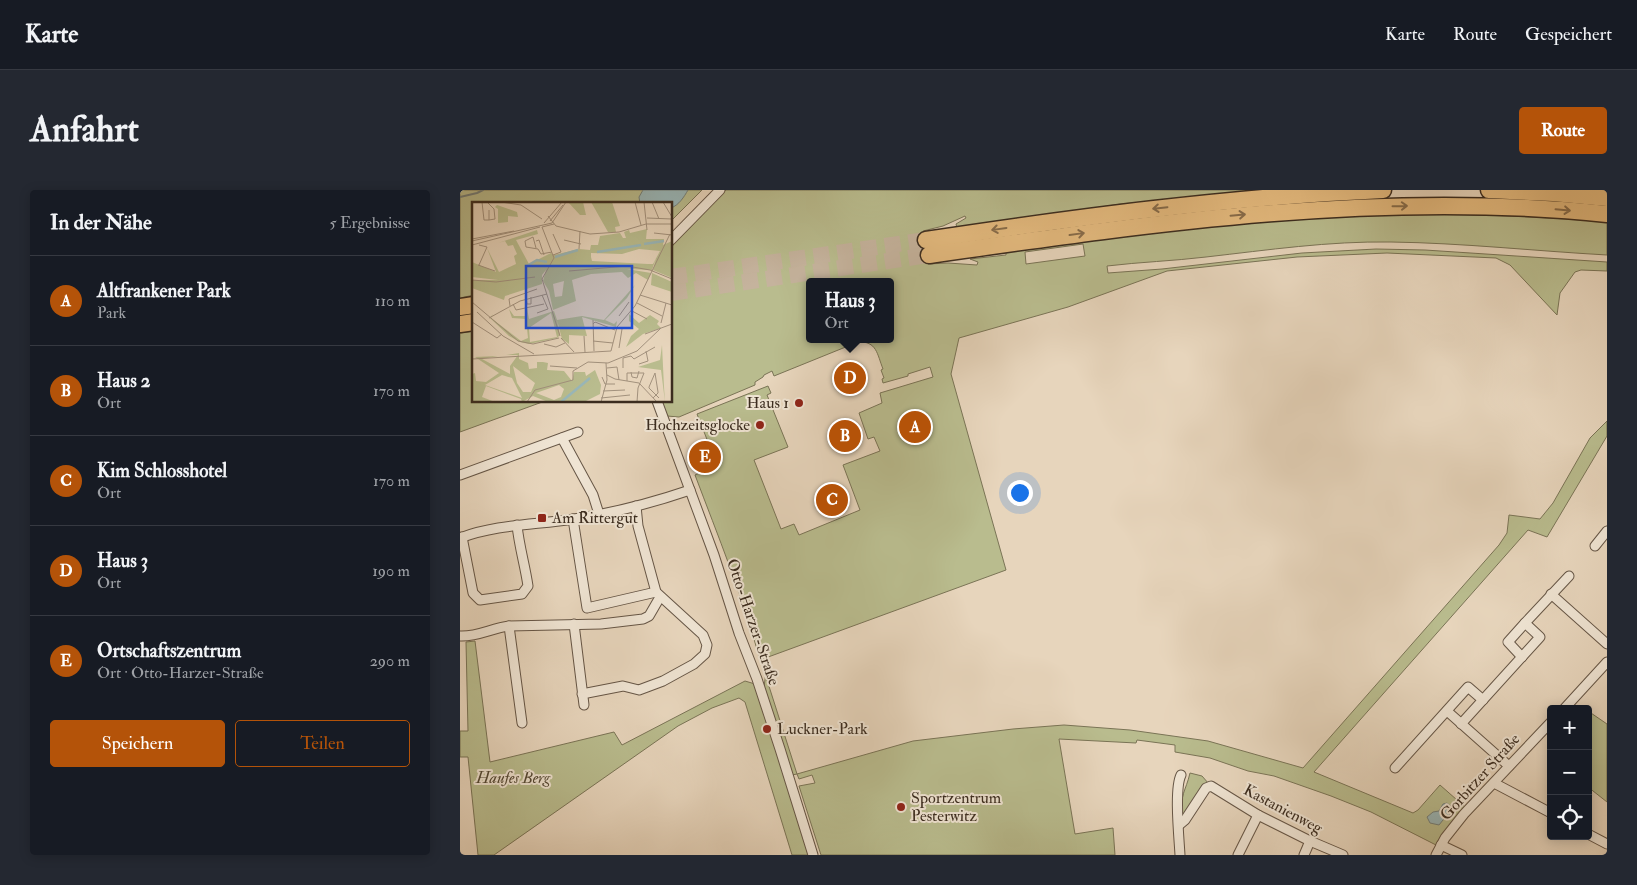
<!DOCTYPE html>
<html lang="de">
<head>
<meta charset="utf-8">
<style>
  body { margin:0; font-family:"IM FELL Double Pica",serif; background:#242831; color:#f1f3f6 }
  .controls { position:absolute; right:15px; bottom:15px; display:grid; overflow:hidden; border-radius:5px; box-shadow:0 2px 12px #0003 }
  .controls button { width:45px; height:45px; display:grid; place-items:center; padding:0; border:0; border-bottom:1px solid #363941; background:#171b24; color:#f1f3f6; font:25px sans-serif }
  .you { position:absolute; left:559px; top:302px; width:18px; height:18px; margin:-12px; border:4px solid #fff; border-radius:50%; background:#1a73e8; box-shadow:0 0 0 8px #1a73e833 }
  .badge { display:grid; place-items:center; width:32px; height:32px; border-radius:50%; background:#b45309; color:#fff; font-size:16px; font-weight:700 }
  .pin { position:absolute; translate:-50% -50%; border:2px solid #fff; box-shadow:0 1px 5px #0006 }
  .popup { position:absolute; left:346px; top:88px; width:88px; height:65px; box-sizing:border-box; display:grid; place-content:center; border-radius:5px; background:#171b24; filter:drop-shadow(0 1px 4px #0005); font-size:16px; white-space:nowrap; color:#9ea1a6 }
  .popup b { font-size:19px; color:#f1f3f6 }
  .popup::after { content:''; position:absolute; left:50%; top:100%; margin-left:-10px; border:10px solid transparent; border-top-color:#171b24 }
  .list { margin:0; padding:0; list-style:none }
  h2 { display:flex; justify-content:space-between; align-items:center; height:65px; margin:0; padding:0 20px; font-size:21px }
  h2 small { font-size:16px; font-weight:400; color:#9ea1a6 }
  .list li { display:grid; grid-template-columns:32px 1fr auto; gap:15px; align-items:center; box-sizing:border-box; height:90px; padding:0 20px; border-top:1px solid #363941 }
  .list b { display:block; font-size:19px; white-space:nowrap }
  .list p { margin:0; font-size:16px; white-space:nowrap; color:#9ea1a6 }
  .list em { font-size:16px; font-style:normal; color:#9ea1a6 }
  .actions { display:flex; gap:10px; padding:15px 20px }
  .actions a { flex:1; padding:11px 0; border:1px solid #b45309; border-radius:5px; text-align:center; font-size:18px; color:#b45309 }
  .actions .main { background:#b45309; color:#fff }
  .icon { flex:none; width:28px; height:28px; fill:none; stroke:currentColor; stroke-width:2; stroke-linecap:round; stroke-linejoin:round }
  .map { position:relative; flex:none; width:1147px; height:665px; overflow:hidden; border-radius:5px }
  header { display:flex; align-items:center; gap:30px; box-sizing:border-box; height:70px; padding:0 25px; background:#171b24; border-bottom:1px solid #363941 }
  header strong { font-size:24px }
  nav { display:flex; gap:28px; margin-inline-start:auto; font-size:18px }
  .intro { display:flex; align-items:center; justify-content:space-between; box-sizing:border-box; height:120px; padding:0 30px }
  h1 { margin:0; font-size:35px }
  .button { padding:12px 22px; border-radius:5px; background:#b45309; color:#fff; font-size:18px; font-weight:700 }
  main { display:flex; gap:30px; padding:0 30px }
  aside { flex:1; background:#171b24; border-radius:5px; box-shadow:0 2px 12px #0003 }
  .map>svg:first-child { display:block }
</style>
</head>
<body>
<header>
<strong>Karte</strong>
<nav><a>Karte</a><a>Route</a><a>Gespeichert</a></nav>
</header>
<div class="intro"><h1>Anfahrt</h1><a class="button">Route</a></div>
<main>
<aside>
<h2>In der Nähe<small>5 Ergebnisse</small></h2>
<ul class="list">
<li><span class="badge">A</span><div><b>Altfrankener Park</b><p>Park</p></div><em>110 m</em></li>
<li><span class="badge">B</span><div><b>Haus 2</b><p>Ort</p></div><em>170 m</em></li>
<li><span class="badge">C</span><div><b>Kim Schlosshotel</b><p>Ort</p></div><em>170 m</em></li>
<li><span class="badge">D</span><div><b>Haus 3</b><p>Ort</p></div><em>190 m</em></li>
<li><span class="badge">E</span><div><b>Ortschaftszentrum</b><p>Ort · Otto-Harzer-Straße</p></div><em>290 m</em></li>
</ul>
<div class="actions"><a class="main">Speichern</a><a>Teilen</a></div>
</aside>
<div class="map">
<svg width="1147" height="665" viewBox="0 0 1147 665">
  <rect width="100%" height="100%" fill="#e7d5bc"/>
  <filter id="stains"><feTurbulence type="fractalNoise" baseFrequency=".004" numOctaves="4"/><feColorMatrix values="0 0 0 0 .2 0 0 0 0 .09 0 0 0 0 .02 0 0 0 .5 -.17"/></filter>
  <radialGradient id="worn" r=".72"><stop offset=".6" stop-color="#630" stop-opacity="0"/><stop offset="1" stop-color="#630" stop-opacity=".3"/></radialGradient>
  <g fill="#b9bc8e" stroke="#7a7456" fill-rule="evenodd">
    <path d="M0 0H242L211 31V14H14V105L0 108Z"/>
    <path d="M266 0H807L661 14 497 38 496 34 506 28 505 26 483 36 463 41 468 74 488 73 517 75 518 72 510 69 546 65V62C650 48 754 33 859 27 955 22 1051 24 1147 32V65C1075 61 1003 53 931 52 869 51 808 60 746 67 713 71 680 72 647 76L648 83 702 79 842 63 916 59 965 60 1147 72V81L1121 80 1115 82 1100 103 1097 125 1050 75 1036 68 927 63 837 67 707 81 608 117 499 148 491 184 546 380 300 470C283 407 258 346 235 285L257 275 237 224 308 196 311 203 307 205 328 257 294 270 321 339 334 334 339 345 400 320 383 275 420 261 414 247 408 249 399 223 422 213 420 203 473 187 470 177 448 184V186L423 193 422 189 424 188 421 180 423 179C417 164 417 151 398 152L314 186 312 181 304 185 303 187 295 192V195L219 227 207 226 201 211H211V58L219 47ZM623 54 625 66 566 74 565 62ZM350 92H430V149H350Z"/>
    <path d="M14 141V211H85L0 242V143Z"/>
    <path d="M1147 231V246L1087 347 1068 340 854 582 953 623 958 620 980 595 1005 617 976 655 911 622 871 606 814 586 788 581 750 568 715 562V555L677 550 676 553 599 549 615 644 653 638 655 665H361L339 596 355 593 352 585 339 589 337 584 332 585 304 497 306 482 307 490 337 584 453 551 553 539 604 535 670 540 748 551 843 578 1039 355 1047 343 1049 325 1080 329 1093 313 1130 248Z"/>
    <path d="M15 451 30 572 154 542 162 555 285 491 295 494 350 665H332L285 512 279 508 252 518 218 536 34 665H18L8 567H0V541H8L6 452Z"/>
    <path d="M1128 521 1147 534V612L1128 597V570L1130 567 1128 566Z"/>
    <path d="M730 583 742 586 749 594 723 626C719 605 726 601 730 583Z"/>
  </g>
  <g fill="#99b7b9" stroke="#737f7b">
    <path d="M183 0H228C224 7 219 15 211 18V14H180L179 7Z"/>
    <path d="M987 613 993 618V622L983 630 979 635 970 633 967 627 973 622 979 621 983 614Z"/>
  </g>
  <g fill="none" stroke-linecap="round" stroke-linejoin="round">
    <path stroke="#737f7b" stroke-width="2" d="M0 7 17 3 23 0"/>
    <g stroke="#c5b39d" stroke-width="16" stroke-dasharray="16 8" stroke-linecap="butt">
      <path d="M211 87 466 50"/>
      <path d="M211 103 469 65"/>
    </g>
    <g stroke="#665646" stroke-width="11">
      <g id="street">
        <path d="M211 50 260 0"/>
        <path d="M197 211 254 365 279 443 297 489 320 559 353 665"/>
        <path d="M102 248 133 305 139 324"/>
        <path d="M0 285 118 242"/>
        <path d="M113 329 127 418 196 402"/>
        <path d="M2 347 13 403 20 410 62 404 68 396C65 375 59 356 57 335"/>
        <path d="M0 348C37 334 76 335 114 329 153 323 192 313 230 300"/>
        <path d="M1135 356 1147 341"/>
        <path d="M1091 404 1147 454"/>
        <path d="M114 434 124 515"/>
        <path d="M49 436 62 533"/>
        <path d="M0 446C17 447 32 438 49 436L141 434 183 429 189 426 200 407"/>
        <path d="M1062 467 1048 452 1065 433"/>
        <path d="M122 504 163 496 179 500 203 491 234 474 245 464 247 455 243 445 196 402 178 336 176 316"/>
        <path d="M1104 519 1147 472"/>
        <path d="M987 521 1049 576"/>
        <path d="M1001 534 1080 447 1065 433 1109 386"/>
        <path d="M935 578 1008 497 1023 510"/>
        <path d="M1034 593 1091 623"/>
        <path d="M719 635 725 630 746 598 751 596 798 625 850 651 883 665"/>
        <path d="M1128 644 1147 654"/>
        <path d="M981 655 1002 665"/>
        <path d="M720 665C719 647 714 599 721 585"/>
        <path d="M778 665 798 625"/>
        <path d="M844 665 850 651"/>
        <path d="M976 665 985 648 1004 624 1091 532"/>
      </g>
    </g>
    <g stroke="#3b2c1f" stroke-width="19">
      <g id="highway">
        <path d="M1029 0 1093 3 1147 8"/>
        <path d="M466 50C618 27 770 7 923 0"/>
        <path d="M469 65C693 33 921 0 1147 24"/>
        <path d="M0 117 14 115"/>
        <path d="M0 134 14 132"/>
      </g>
    </g>
    <use href="#street" stroke="#efe4d3" stroke-width="9"/>
    <use href="#highway" stroke="#e4ba7e" stroke-width="16"/>
  </g>
  <defs><path id="oneway-shaft" d="M-6 0H5M1.5-3L5.5 0L1.5 3" fill="none" stroke-width="1.6" stroke-linecap="round" stroke-linejoin="round" transform="scale(1.25)"/></defs>
  <g stroke="#876c4a">
    <use href="#oneway-shaft" transform="translate(940 16) rotate(-1)"/>
    <use href="#oneway-shaft" transform="translate(700 18) rotate(174)"/>
    <use href="#oneway-shaft" transform="translate(1103 20) rotate(5)"/>
    <use href="#oneway-shaft" transform="translate(778 25) rotate(-5)"/>
    <use href="#oneway-shaft" transform="translate(539 39) rotate(172)"/>
    <use href="#oneway-shaft" transform="translate(617 44) rotate(-8)"/>
  </g>
  <g fill="#8f2418" stroke="#efe4d3" stroke-width="2">
    <circle cx="339" cy="213" r="5"/>
    <circle cx="300" cy="235" r="5"/>
    <rect x="77" y="323" width="10" height="10" rx="2.5"/>
    <circle cx="307" cy="539" r="5"/>
    <circle cx="441" cy="617" r="5"/>
  </g>
  <g text-anchor="middle" dominant-baseline="central" stroke-width="4" stroke-linejoin="round" paint-order="stroke">
    <g font-size="16" fill="#3b2c1f" stroke="#efe4d3" text-anchor="start">
      <text x="329" y="213" text-anchor="end">Haus 1</text>
      <text x="290" y="235" text-anchor="end">Hochzeitsglocke</text>
      <text x="92" y="328">Am Rittergut</text>
      <text x="317" y="539">Luckner-Park</text>
      <text x="451" y="608">Sportzentrum<tspan x="451" dy="18">Pesterwitz</tspan></text>
    </g>
    <g font-size="16" fill="#3b2c1f" stroke="#efe4d3">
      <text transform="translate(293 432) rotate(71)">Otto-Harzer-Straße</text>
      <text transform="translate(1020 587) rotate(-48)">Gorbitzer Straße</text>
      <text transform="translate(823 619) rotate(28)">Kastanienweg</text>
    </g>
    <g font-size="16" font-style="italic" fill="#544935" stroke="#efe4d3">
      <text x="53" y="588">Haufes Berg</text>
    </g>
  </g>
  <g transform="translate(12 12)">
    <rect width="200" height="200" fill="#e7d5bc"/>
    <path d="M96 0H111L114 13H108ZM119 0H140L148 24 143 25 144 30H136ZM25 3 45 10 46 15 36 14V20L26 21V7L23 5ZM175 27 174 37H192L191 43 200 39V76L181 68 184 56 180 68 155 67 179 71 176 78 164 71 156 76 150 70 119 72 100 78 104 99 81 108 77 89 71 79 74 68 70 73V82L33 94 32 98 0 86V78H26L0 75V60L24 70 15 46 27 70 44 62 42 54 45 52 41 43 36 44 33 39 26 41 65 28 66 32 44 38 57 62 79 51 82 53 107 47 118 48 119 43H126L128 34 148 31 151 36H154L152 30 157 28 158 31ZM167 47 188 49 181 62H176L120 59 119 55V51L150 52ZM92 79 90 94 83 95 81 82ZM180 71 200 80V90L179 83ZM163 83 155 96 133 118 142 122 145 119 144 125 110 115 115 134 97 133V142L90 137 85 118 88 133 85 136 57 142 48 140 37 134 18 116 21 112 19 116 49 139 56 136 54 117 40 116 37 107 42 114H54L55 106 57 117 82 109 85 118 110 114 132 118ZM79 111 85 135 58 140 57 126ZM157 112 167 121 178 113 187 119 185 122 189 126 171 132 154 145 159 134 167 127 157 119ZM190 143 192 185 193 200 189 168 166 165 188 158ZM47 151V157L56 161 57 167 65 166V160H71L76 161 75 168 92 169 100 179 102 170H113L114 174 123 168 129 183 128 192 112 200H76L61 194 50 200 49 197 14 184 10 195 23 200H0V172L3 171 4 179 14 180 27 171 3 155 26 154 10 157 38 172V164L46 153H34ZM41 164 63 181 59 190H51L45 181ZM30 173 40 176 50 196 13 183ZM87 183 92 187 89 195 82 198 64 191Z" fill="#b9bc8e" fill-rule="evenodd"/>
    <path fill="none" stroke="#99b7b9" stroke-width="2.5" d="M172 42 192 39M125 50 169 43M83 55 106 48M53 65 65 58 75 60M89 200 118 176"/>
    <path fill="none" stroke="#a2917d" stroke-width="1" d="M10 0 12 18H17V8M15 0 22 7 23 17 17 18M29 0 49 3 70 17M163 0 169 23M172 0 175 28M180 0 187 17M191 0 200 15M76 14 84 24 118 32 147 30 174 22H200M175 16 200 17M78 19 91 3M72 21 90 0M82 22 70 25 82 56 70 77 88 134M182 31 200 33M81 32 89 50 81 53M0 37 42 29M92 38 109 42M0 39 80 21 94 0M64 39 67 38 72 53M0 43 68 25M64 46 61 35 53 39 54 45 66 47 69 52 80 50M107 47 108 29M6 63 23 69M7 63 15 45 7 43M97 69 155 64 178 68 200 77M0 78 24 80 63 75M168 93 200 103M54 96 55 102H59V95M0 100 46 139 61 142 87 136M165 101 190 114M41 102 44 108 72 102M38 104 37 97 65 87M160 109 175 117M5 110 31 134 62 152M65 111 76 107 70 93M147 114 157 100M17 116 48 99 75 92M121 118 122 149M0 120 25 136 30 132M189 121 194 101M121 122 123 120 143 128M173 132 200 122M112 134 113 150M89 136 102 150M121 139 141 141M72 142 84 145 93 141M147 146 150 127M139 149 145 125 163 104 198 32M0 157 139 149M167 162 176 159 174 149M78 164 105 166M135 166 145 165 147 178M151 166V156L159 154 162 157 183 145M159 170 160 175 165 176 167 169M135 173 143 177 167 181 185 200M130 175 133 182H143M155 179V171H172L166 186 165 200M131 189 153 188M129 196 158 193M181 196 186 191V190L183 171 177 185V186L187 196M55 200 63 188 101 178V169L116 160 136 161 165 149 189 126M129 200 135 178 134 161"/>
    <path fill="#1d4ed8" fill-opacity="0.15" stroke="#1d4ed8" stroke-width="2.5" d="M54 64H160V126H54Z"/>
    <rect width="200" height="200" fill="none" stroke="#3b2c1f" stroke-width="2.5"/>
  </g>
  <rect width="100%" height="100%" filter="url(#stains)"/>
  <rect width="100%" height="100%" fill="url(#worn)"/>
</svg>
<div class="controls">
<button>+</button>
<button>−</button>
<button><svg class="icon" aria-label="locate" viewBox="0 0 24 24"><circle cx="12" cy="12" r="6"/><path d="M12 2v4M12 18v4M2 12h4M18 12h4"/></svg></button>
</div>
<div class="you"></div>
<div class="pin badge" style="left:455px;top:237px">A</div>
<div class="pin badge" style="left:385px;top:246px">B</div>
<div class="pin badge" style="left:372px;top:310px">C</div>
<div class="pin badge" style="left:390px;top:188px">D</div>
<div class="popup"><b>Haus 3</b>Ort</div>
<div class="pin badge" style="left:245px;top:267px">E</div>
</div>
</main>
</body>
</html>
